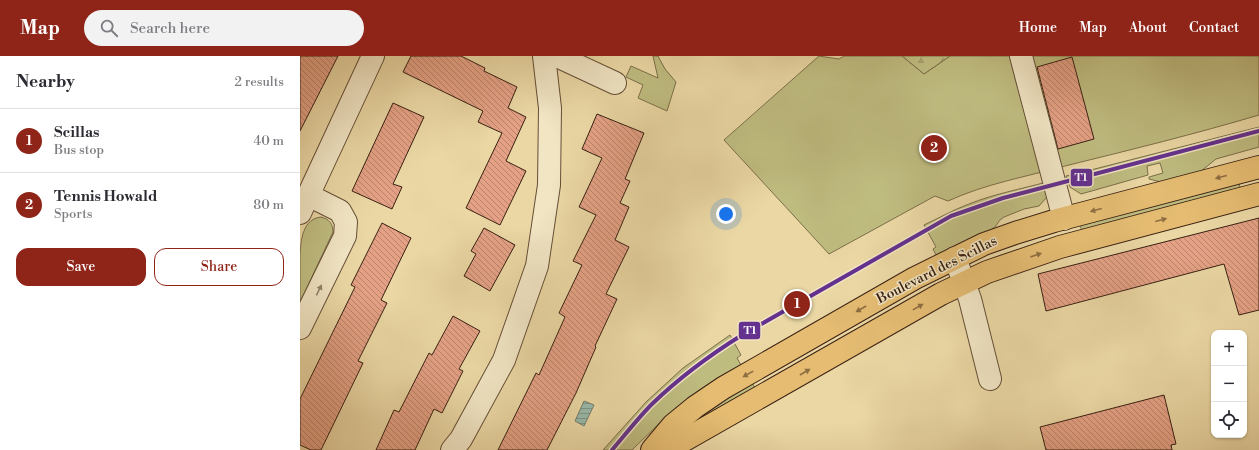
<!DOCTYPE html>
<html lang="en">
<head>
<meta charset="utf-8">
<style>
  body { margin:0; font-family:"Libre Bodoni",serif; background:#f2f2f3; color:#2b2b33 }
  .controls { position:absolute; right:12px; bottom:12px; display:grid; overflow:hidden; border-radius:8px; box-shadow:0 1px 3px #0004 }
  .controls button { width:36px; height:36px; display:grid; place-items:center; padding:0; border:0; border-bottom:1px solid #e1e1e2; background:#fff; color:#2b2b33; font:20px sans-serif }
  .you { position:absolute; left:426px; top:158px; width:14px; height:14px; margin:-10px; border:3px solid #fff; border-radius:50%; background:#1a73e8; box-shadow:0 0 0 6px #1a73e833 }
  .badge { display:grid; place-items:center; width:26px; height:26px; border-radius:50%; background:#8f2418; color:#fff; font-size:13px; font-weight:700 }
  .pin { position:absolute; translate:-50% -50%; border:2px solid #fff; box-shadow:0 1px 4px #0006 }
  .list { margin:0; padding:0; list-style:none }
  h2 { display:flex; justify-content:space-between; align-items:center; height:52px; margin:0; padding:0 16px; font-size:17px }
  h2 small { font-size:13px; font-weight:400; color:#7c7c81 }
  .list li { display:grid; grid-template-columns:26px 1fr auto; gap:12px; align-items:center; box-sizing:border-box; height:64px; padding:0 16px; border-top:1px solid #e1e1e2 }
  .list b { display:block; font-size:15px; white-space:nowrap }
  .list p { margin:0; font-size:13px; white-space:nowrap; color:#7c7c81 }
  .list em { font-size:13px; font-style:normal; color:#7c7c81 }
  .actions { display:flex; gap:8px; padding:12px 16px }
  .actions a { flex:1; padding:9px 0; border:1px solid #8f2418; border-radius:12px; text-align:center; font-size:14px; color:#8f2418 }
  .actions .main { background:#8f2418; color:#fff }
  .icon { flex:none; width:22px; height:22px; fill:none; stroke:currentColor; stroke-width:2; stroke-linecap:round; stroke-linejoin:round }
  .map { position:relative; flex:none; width:959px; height:394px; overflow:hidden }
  header { display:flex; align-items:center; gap:24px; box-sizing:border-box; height:56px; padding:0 20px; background:#8f2418; color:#fff }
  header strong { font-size:19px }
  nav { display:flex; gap:22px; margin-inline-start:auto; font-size:14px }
  .search { width:280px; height:36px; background:#f2f2f3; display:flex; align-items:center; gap:10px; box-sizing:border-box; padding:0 14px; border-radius:22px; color:#7c7c81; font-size:15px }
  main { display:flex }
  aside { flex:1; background:#fff }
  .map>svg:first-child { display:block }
</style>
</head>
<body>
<header>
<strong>Map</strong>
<div class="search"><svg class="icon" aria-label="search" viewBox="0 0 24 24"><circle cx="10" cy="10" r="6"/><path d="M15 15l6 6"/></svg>Search here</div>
<nav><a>Home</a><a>Map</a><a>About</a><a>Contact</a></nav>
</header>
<main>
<aside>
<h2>Nearby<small>2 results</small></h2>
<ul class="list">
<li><span class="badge">1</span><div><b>Scillas</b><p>Bus stop</p></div><em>40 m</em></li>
<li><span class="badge">2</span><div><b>Tennis Howald</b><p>Sports</p></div><em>80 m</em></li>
</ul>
<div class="actions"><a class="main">Save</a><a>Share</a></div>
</aside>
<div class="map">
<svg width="959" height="394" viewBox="0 0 959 394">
  <defs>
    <pattern id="forest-firs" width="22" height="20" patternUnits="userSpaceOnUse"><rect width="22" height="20" fill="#bfbc80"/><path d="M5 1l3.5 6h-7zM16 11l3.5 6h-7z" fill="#a5a16e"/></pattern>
    <pattern id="water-rules" width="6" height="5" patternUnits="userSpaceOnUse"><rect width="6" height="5" fill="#98b9aa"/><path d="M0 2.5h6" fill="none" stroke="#7d9689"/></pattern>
    <pattern id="building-back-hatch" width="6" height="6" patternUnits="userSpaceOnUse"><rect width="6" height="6" fill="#e4a185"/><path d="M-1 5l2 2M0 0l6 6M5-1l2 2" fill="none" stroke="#ba836b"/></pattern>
  </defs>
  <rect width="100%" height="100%" fill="#ead7a4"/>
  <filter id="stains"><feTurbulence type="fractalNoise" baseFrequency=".005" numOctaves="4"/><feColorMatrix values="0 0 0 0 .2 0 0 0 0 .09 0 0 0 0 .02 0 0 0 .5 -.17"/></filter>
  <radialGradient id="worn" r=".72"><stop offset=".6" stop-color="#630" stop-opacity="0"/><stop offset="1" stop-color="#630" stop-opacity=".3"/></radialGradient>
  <g fill="#bfbc80" stroke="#7c6e49">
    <path d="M353 0H358L365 13 376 26 367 55 338 42 343 29 326 21 331 10 358 22Z"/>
    <path d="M519 0 539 3 544 0H602L624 18 650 0H959V59C895 78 830 94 765 110 725 121 685 128 648 145L635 140 529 198 424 84Z"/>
    <path d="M959 71V91L916 103 900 116 861 126 849 123V121L863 117 860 107 847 110 848 119 781 138 770 131 766 120 770 119 772 129 785 126 783 116Z"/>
    <path d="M938 125 940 131 939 132 782 174 780 170 783 167Z"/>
    <path d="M747 126V141L739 150 724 153 704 161 700 164 695 171 689 175 636 199 633 193 636 191 624 169C639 162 653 154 669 148 694 138 721 133 747 126Z"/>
    <path d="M21 161C29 163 33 168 33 176L3 240 0 244C0 233 0 221 0 209 0 191 0 163 21 161Z"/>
    <path d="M430 279 441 299 437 302 441 309 400 334 370 357 332 394H303L346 346 383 312Z"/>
    <path d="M451 325 455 332 399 364H396L397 359Z"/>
  </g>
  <path fill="url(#forest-firs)" stroke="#7c6e49" d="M602 0H650L624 18Z"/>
  <path fill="url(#water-rules)" stroke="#727c6d" d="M284 345 294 349 284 370 275 365Z"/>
  <g fill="url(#building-back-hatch)" stroke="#392012">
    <path d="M0 0H38L0 75Z"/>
    <path d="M111 0H161L185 12 184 15 217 31 208 52 226 61 206 105 226 115 200 169 166 152 202 77 178 66 183 55 103 16Z"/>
    <path d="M772 1 794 83 758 93 737 11Z"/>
    <path d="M93 47 124 61 93 128 102 131 92 153 52 135Z"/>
    <path d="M297 58 344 77 325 123 330 125 320 147 329 151 315 184 329 191 306 238 317 243 295 290 296 291 276 337 247 394H198L236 317 239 319 265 261 259 257 282 209 273 205 296 159 279 151 302 102 282 93Z"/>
    <path d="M959 162V254L939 259 924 208 746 255 738 218Z"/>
    <path d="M82 167 111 182 81 244 87 247 58 305 63 307 21 394H11L0 389V343L55 231 51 229Z"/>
    <path d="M184 172 215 189 190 235 164 220 176 198 171 195Z"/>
    <path d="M153 260 180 275 159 313 163 315 142 357 134 353 115 394H76L94 354 99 356 129 297 132 299Z"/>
    <path d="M864 339 876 388 871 389 872 394H746L740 371Z"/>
  </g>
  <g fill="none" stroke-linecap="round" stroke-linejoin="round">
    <g stroke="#654e36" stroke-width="24">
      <g id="minor">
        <path d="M257 0 315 27"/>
        <path d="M721 0 764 163"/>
        <path d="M0 157 73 0"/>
        <path d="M655 202 670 243 690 323"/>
        <path d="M0 272 45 180 46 166 40 155 8 139"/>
        <path d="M152 394 161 383 204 304 237 210 249 129 250 52 244 0"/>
      </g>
    </g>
    <g stroke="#392012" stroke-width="24">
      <g id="major">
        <path d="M352 394 373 369 395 351 423 332 615 222 684 188 715 177 754 165 959 111"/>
        <path d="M367 394 641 238 687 216 760 191 959 138"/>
      </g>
    </g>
    <use href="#minor" stroke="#f1e5c4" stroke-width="22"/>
    <use href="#major" stroke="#e5bc72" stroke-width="22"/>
    <g stroke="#f1e5c4" stroke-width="7">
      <path id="tram-1" d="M312 394C325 379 338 362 352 348 379 322 410 299 442 279L651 160 703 142 959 75"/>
    </g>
    <use href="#tram-1" stroke="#64318f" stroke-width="4"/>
  </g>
  <defs><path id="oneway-solid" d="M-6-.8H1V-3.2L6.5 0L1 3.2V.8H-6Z"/></defs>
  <g fill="#8f6e42">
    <use href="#oneway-solid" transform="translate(921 121) rotate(165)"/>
    <use href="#oneway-solid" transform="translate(796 154) rotate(165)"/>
    <use href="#oneway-solid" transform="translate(861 164) rotate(-15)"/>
    <use href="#oneway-solid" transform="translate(736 199) rotate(-19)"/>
    <use href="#oneway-solid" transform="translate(618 251) rotate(-29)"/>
    <use href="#oneway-solid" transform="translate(561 253) rotate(150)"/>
    <use href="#oneway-solid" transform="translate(505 316) rotate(-30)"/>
    <use href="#oneway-solid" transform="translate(448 318) rotate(151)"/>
  </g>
  <use fill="#95826b" href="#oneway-solid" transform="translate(19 234) rotate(-64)"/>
  <g text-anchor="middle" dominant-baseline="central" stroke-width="3" stroke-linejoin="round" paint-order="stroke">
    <g font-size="14" fill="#392012" stroke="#f1e5c4">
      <text transform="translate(637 214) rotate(-27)">Boulevard des Scillas</text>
    </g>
  </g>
  <g stroke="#f1e5c4" stroke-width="1.5">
    <rect x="770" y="112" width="23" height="19" rx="4" fill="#64318f"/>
    <rect x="438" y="265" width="23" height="19" rx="4" fill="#64318f"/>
  </g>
  <g font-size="11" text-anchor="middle" font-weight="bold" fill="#fff">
    <text x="781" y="125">T1</text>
    <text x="450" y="278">T1</text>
  </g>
  <rect width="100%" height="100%" filter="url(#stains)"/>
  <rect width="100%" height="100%" fill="url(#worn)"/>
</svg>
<div class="controls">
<button>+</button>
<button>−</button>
<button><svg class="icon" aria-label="locate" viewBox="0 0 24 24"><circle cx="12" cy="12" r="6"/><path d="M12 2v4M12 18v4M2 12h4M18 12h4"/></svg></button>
</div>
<div class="you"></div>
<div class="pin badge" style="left:497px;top:248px">1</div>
<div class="pin badge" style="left:634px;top:92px">2</div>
</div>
</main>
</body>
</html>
